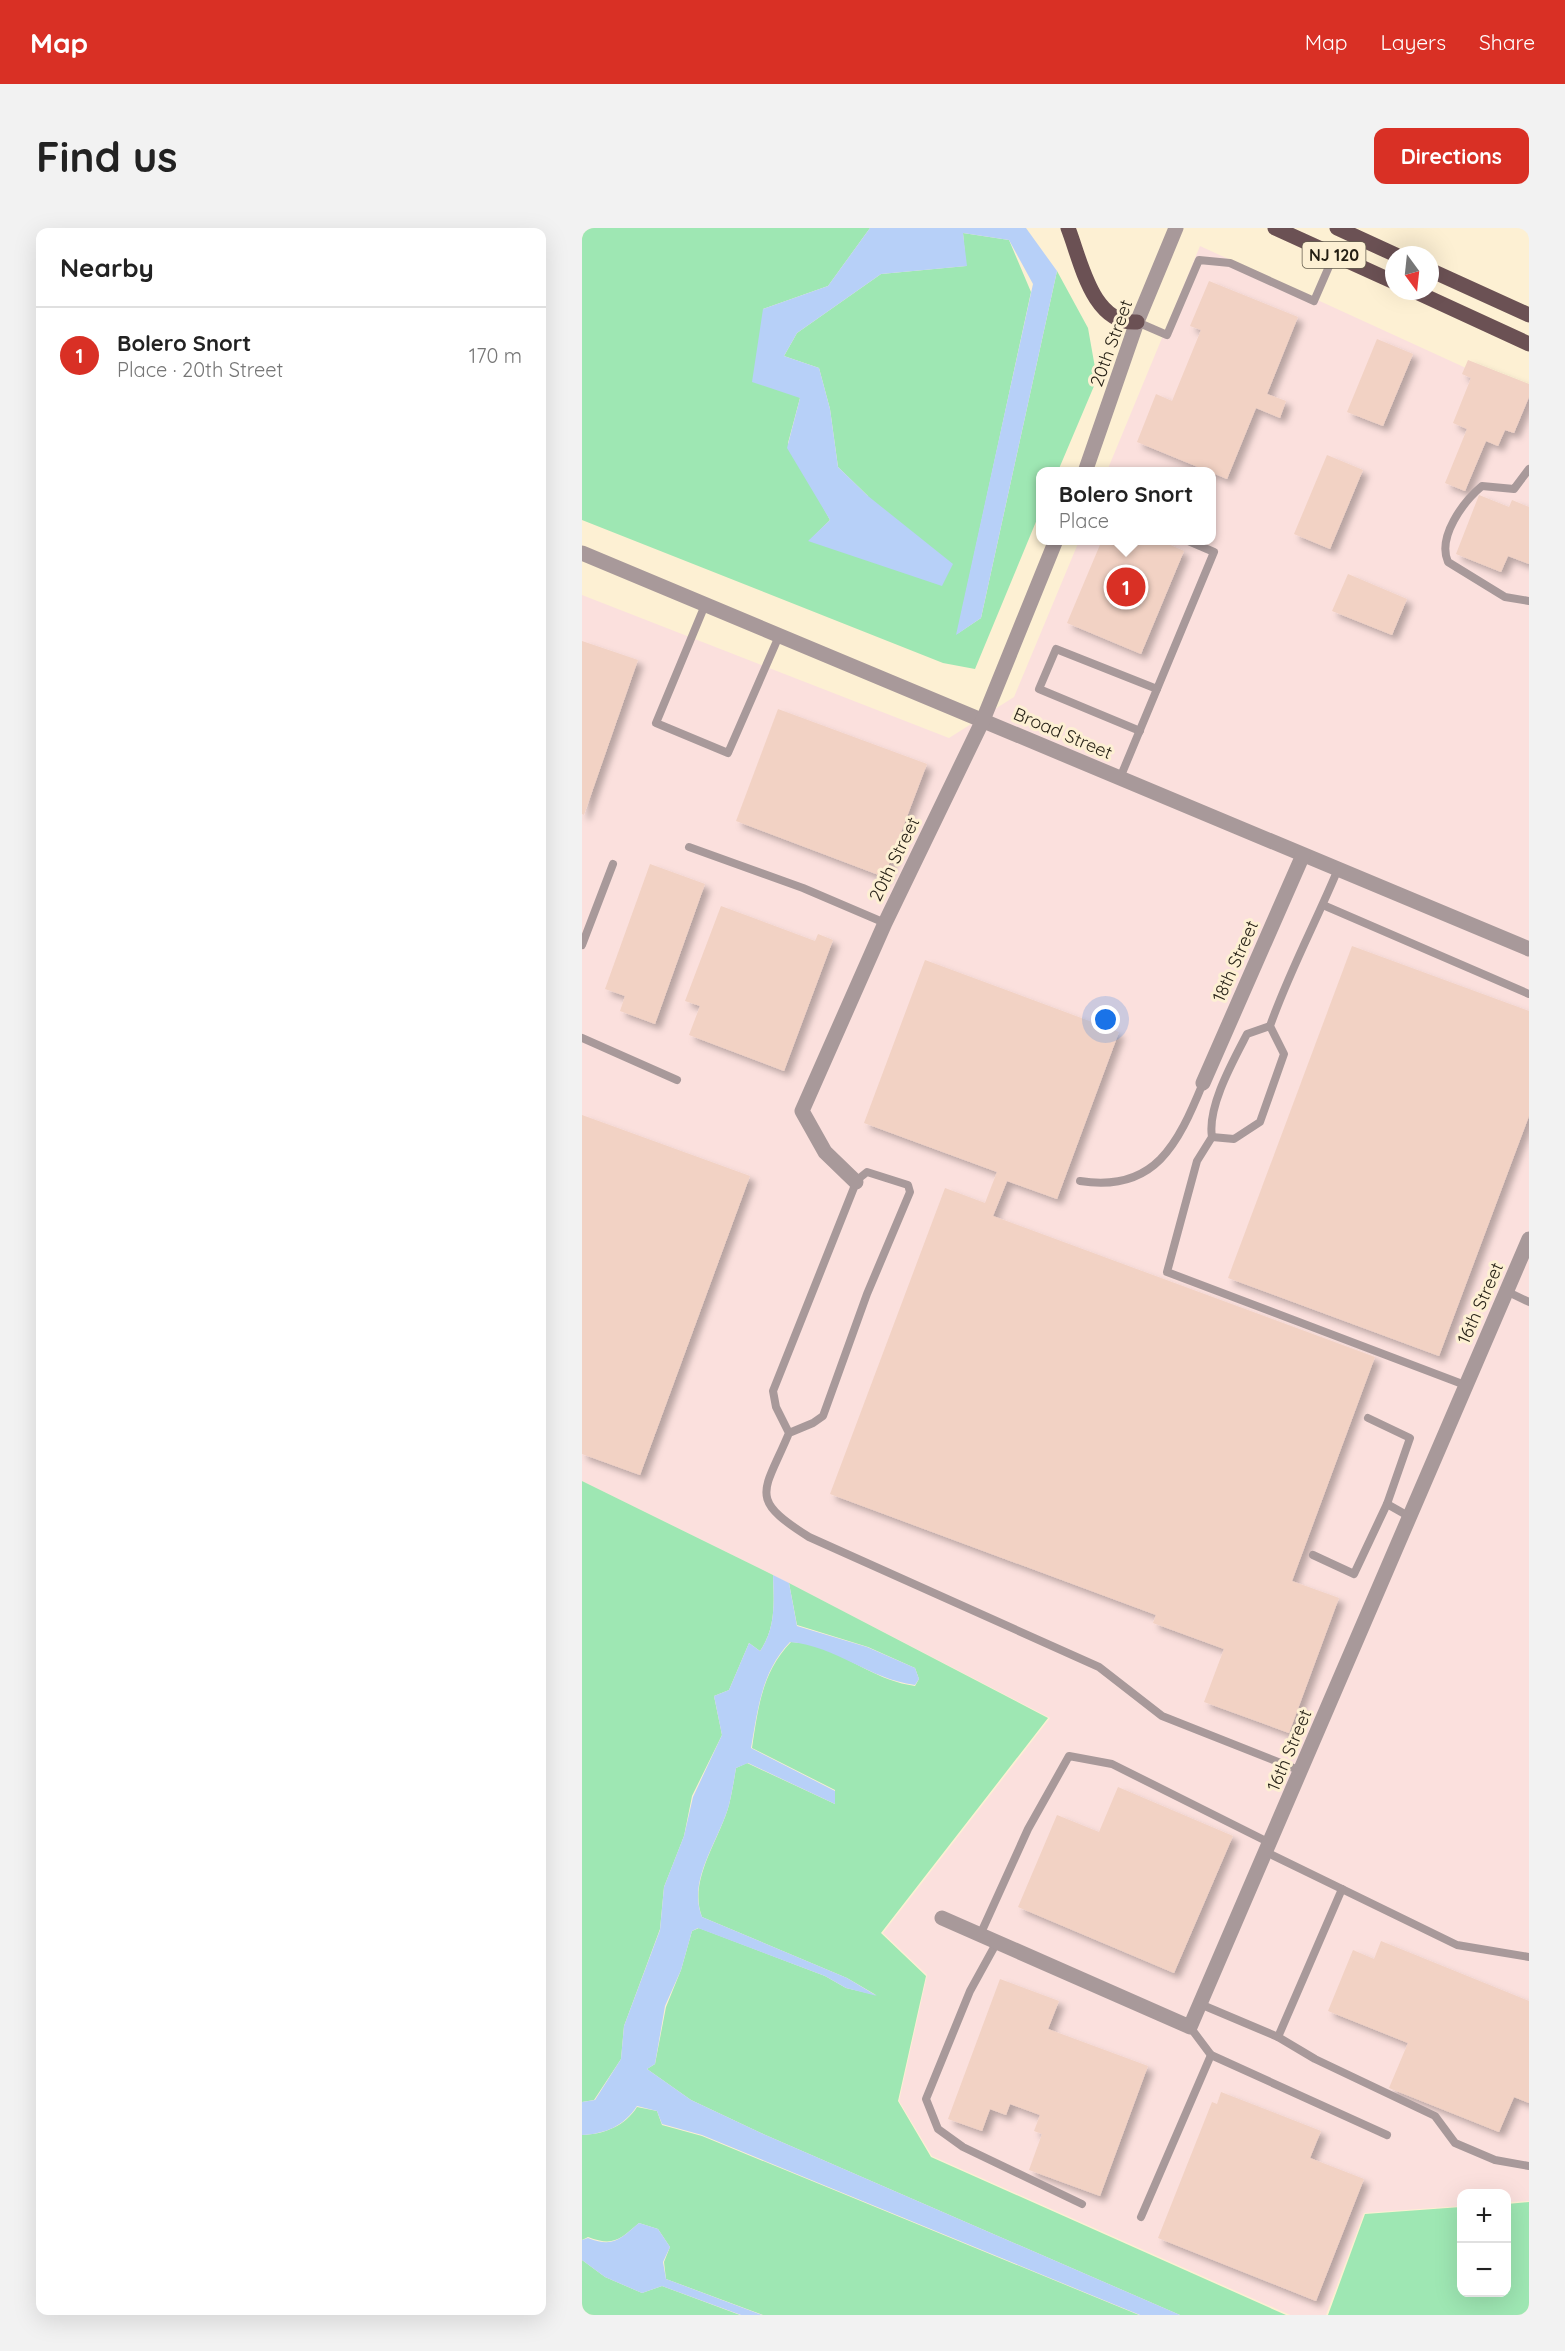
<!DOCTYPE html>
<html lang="en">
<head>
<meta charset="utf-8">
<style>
  body { margin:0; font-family:Quicksand,sans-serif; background:#f2f2f2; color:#222 }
  .controls { position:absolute; right:18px; bottom:18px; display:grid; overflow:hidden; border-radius:12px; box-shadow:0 6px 24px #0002 }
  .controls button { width:54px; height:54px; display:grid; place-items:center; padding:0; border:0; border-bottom:2px solid #e0e0e0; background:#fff; color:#222; font:30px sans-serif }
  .compass { position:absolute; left:803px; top:18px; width:54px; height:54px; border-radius:50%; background:#fff; box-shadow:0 6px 24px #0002; rotate:165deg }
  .you { position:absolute; left:524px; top:792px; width:21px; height:21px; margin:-15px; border:4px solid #fff; border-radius:50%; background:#1a73e8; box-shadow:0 0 0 9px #1a73e833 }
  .badge { display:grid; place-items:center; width:39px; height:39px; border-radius:50%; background:#d93025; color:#fff; font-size:20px; font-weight:700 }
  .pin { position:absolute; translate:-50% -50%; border:3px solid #fff; box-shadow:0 2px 6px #0006 }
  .popup { position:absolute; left:454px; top:239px; width:180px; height:78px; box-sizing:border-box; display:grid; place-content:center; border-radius:12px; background:#fff; filter:drop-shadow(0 2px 4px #0005); font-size:20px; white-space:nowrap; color:#767676 }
  .popup b { font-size:22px; color:#222 }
  .popup::after { content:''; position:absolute; left:50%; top:100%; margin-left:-12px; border:12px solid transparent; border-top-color:#fff }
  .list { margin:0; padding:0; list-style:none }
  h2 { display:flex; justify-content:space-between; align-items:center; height:78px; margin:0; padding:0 24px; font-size:26px }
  h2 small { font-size:20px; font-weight:400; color:#767676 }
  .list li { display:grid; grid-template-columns:39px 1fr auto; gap:18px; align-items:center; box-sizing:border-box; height:96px; padding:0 24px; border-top:2px solid #e0e0e0 }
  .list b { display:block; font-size:22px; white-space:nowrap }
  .list p { margin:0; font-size:20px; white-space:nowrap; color:#767676 }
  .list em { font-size:20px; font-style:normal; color:#767676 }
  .map { position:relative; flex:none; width:947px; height:2087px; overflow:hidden; border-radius:12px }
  header { display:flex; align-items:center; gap:36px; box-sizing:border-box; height:84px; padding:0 30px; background:#d93025; color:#fff }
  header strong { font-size:28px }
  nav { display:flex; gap:33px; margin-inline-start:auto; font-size:21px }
  .intro { display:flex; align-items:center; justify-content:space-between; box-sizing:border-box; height:144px; padding:0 36px }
  h1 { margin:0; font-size:42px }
  .button { padding:15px 27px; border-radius:12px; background:#d93025; color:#fff; font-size:21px; font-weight:700 }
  main { display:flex; gap:36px; padding:0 36px }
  aside { flex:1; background:#fff; border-radius:12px; box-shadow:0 6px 24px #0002 }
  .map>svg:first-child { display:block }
</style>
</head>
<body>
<header>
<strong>Map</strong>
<nav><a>Map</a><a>Layers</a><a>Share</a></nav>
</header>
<div class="intro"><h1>Find us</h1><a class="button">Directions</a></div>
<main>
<aside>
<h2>Nearby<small></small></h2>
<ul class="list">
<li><span class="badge">1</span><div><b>Bolero Snort</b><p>Place · 20th Street</p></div><em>170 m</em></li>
</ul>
</aside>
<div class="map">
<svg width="947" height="2087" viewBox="0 0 947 2087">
  <defs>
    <filter id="shadow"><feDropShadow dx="5.5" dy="5.5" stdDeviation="3" flood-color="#0004"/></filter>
  </defs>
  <rect width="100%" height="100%" fill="#fdf0d3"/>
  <path fill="#fbe0dd" d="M618 18 947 169V1973L925 1974 924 1966H879V1978L782 1985 744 2087H708L350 1928 317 1873 345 1747 301 1705 468 1490 191 1347 0 1253V367L367 510 432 469 497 313 630 312V244L525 243Z"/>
  <g fill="#9ee7b3">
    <path d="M0 0H288L246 58 181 81 218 170 206 215 248 292 227 313 286 268 256 239 248 181 237 140 202 128 215 105 299 46 384 38 381 5 427 12 449 64 375 406 399 390 475 43 506 100 515 151 476 243 458 244V284L393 441 361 435 0 292Z"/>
    <path d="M0 1253 191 1347C192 1374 194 1400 178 1423L167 1415 147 1462 132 1468 140 1507 110 1568 102 1608 82 1659 78 1701 42 1798 39 1831 12 1872 0 1874Z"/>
    <path d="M207 1355 466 1490 299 1705 344 1748 316 1873 349 1929 704 2087H598L179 1905 109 1872 65 1841 73 1836 84 1779 99 1742 110 1703 117 1700 243 1748 264 1760 294 1767 265 1750 120 1689C106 1652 137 1613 147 1577 150 1565 152 1552 154 1540L165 1535 253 1576V1562L170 1520C176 1480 180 1444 209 1414 217 1415 228 1415 237 1418 269 1431 297 1453 333 1458L337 1451 333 1440 286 1419 215 1397Z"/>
    <path d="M55 1879 75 1883 80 1897 120 1908 557 2087H181L84 2051 82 2034 88 2019 76 2001 57 1995C38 2011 32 2019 6 2009L0 2012V1907C23 1906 43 1898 55 1879Z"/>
    <path d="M947 1974V2087H746L783 1986 879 1979V2064H924L925 1976Z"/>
    <path d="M0 2032 23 2049 60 2065 80 2058 158 2087H0Z"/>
  </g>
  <g fill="#b7d0f8">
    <path d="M288 0H444L475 43 399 390 374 407 451 56 427 12 381 5 385 38 299 46 215 105 202 128 237 140 248 181 256 239 286 268 371 336 360 358 226 313 248 292 205 220 218 170 170 154 181 81 246 58Z"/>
    <path d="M191 1347 207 1355 215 1398 285 1419 333 1440 337 1451 333 1457C287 1451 254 1418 208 1414 180 1443 176 1480 169 1520L253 1563V1576L166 1535 154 1540C152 1552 150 1565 147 1577 137 1613 105 1652 120 1689L265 1750 295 1768 264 1760 243 1748 116 1700 110 1703 99 1742 83 1778 73 1836 65 1841 109 1872 179 1905 598 2087H558L120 1907 80 1896 75 1883 55 1878C42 1898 23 1906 0 1907V1874L13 1872 39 1831 42 1798 78 1702 82 1659 102 1608 111 1569 140 1507 132 1468 147 1462 167 1415 178 1423C194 1400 192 1374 191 1347Z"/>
    <path d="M57 1995 76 2001 88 2019 81 2034 84 2051 180 2087H159L80 2058 60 2065 23 2049 0 2032V2012L6 2010C32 2020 38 2011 57 1995Z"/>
  </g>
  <g fill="#f2d2c4" filter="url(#shadow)">
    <path d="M627 53 716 89 685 166 704 173 698 190 674 180 645 251 555 214 574 166 590 173 619 102 608 98Z"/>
    <path d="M795 111 831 126 801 198 765 184Z"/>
    <path d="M886 132 947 156V169L932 205 923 202 916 218 904 213 883 263 863 255 885 201 871 195 889 150 880 146Z"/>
    <path d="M745 227 781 242 748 321 712 306Z"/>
    <path d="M897 267 927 279 930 272 947 279V336L926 328 919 344 874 326Z"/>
    <path d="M520 312H577L602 323 559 426 485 395Z"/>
    <path d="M766 346 825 371 810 407 750 383Z"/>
    <path d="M0 413 56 432 2 587 0 586Z"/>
    <path d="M196 481 345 536 302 649 154 593Z"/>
    <path d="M68 636 123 656 73 796 38 783 43 768 23 761Z"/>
    <path d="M139 678 233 713 236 706 251 712 202 843 107 807 118 778 103 773Z"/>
    <path d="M770 718 947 783V888L857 1128 646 1050Z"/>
    <path d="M343 732 537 804 475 971 425 953 411 988 793 1129 710 1353 757 1370 707 1505 622 1474 642 1421 571 1395 574 1387 248 1266 363 960 403 975 415 944 282 895Z"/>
    <path d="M0 887 168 948 58 1247 0 1226Z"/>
    <path d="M536 1559 651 1608 592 1745 436 1679 475 1587 517 1604Z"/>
    <path d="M799 1713 947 1773V1875L932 1869 917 1904 807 1860 826 1815 746 1783 771 1722 792 1731Z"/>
    <path d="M418 1751 477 1773 466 1801 566 1838 518 1968 447 1942 460 1906 452 1903 458 1887 428 1876 424 1887 408 1881 400 1903 366 1891Z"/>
    <path d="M639 1864 739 1903 728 1930 782 1951 734 2073 576 2010 630 1874 635 1876Z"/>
  </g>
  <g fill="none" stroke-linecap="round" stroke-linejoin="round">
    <g stroke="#a8999a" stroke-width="8">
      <path d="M555 94 585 107 617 32 648 35 732 73 752 27"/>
      <path d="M947 241 932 261 900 258C881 274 855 309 866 334L923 369 947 373"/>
      <path d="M123 377 74 495 146 525 197 408"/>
      <path d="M558 503 457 461 474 421 575 461"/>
      <path d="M538 550 632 324 604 312"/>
      <path d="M107 619 221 660 303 695"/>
      <path d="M741 677 947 766"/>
      <path d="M0 717 31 636"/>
      <path d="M688 798 665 806C651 833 625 879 630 909L615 933 585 1044 883 1157"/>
      <path d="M0 810 95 852"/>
      <path d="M630 909 652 911 678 894 702 826 688 798C707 744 734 694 756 641"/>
      <path d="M498 953C573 965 596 916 621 855"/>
      <path d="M924 1063 947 1074"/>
      <path d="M207 1205 231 1195 241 1188 285 1066 328 964 326 957 285 944 275 952 191 1163 194 1179 207 1205C182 1265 165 1270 227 1309L517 1439 580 1488 719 1543"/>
      <path d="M805 1276 828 1289"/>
      <path d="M731 1327 772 1346 805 1276 828 1210 786 1190"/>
      <path d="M684 1624 875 1717 947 1729"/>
      <path d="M398 1707 446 1601 487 1528 530 1536 688 1615"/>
      <path d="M415 1714 388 1763 344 1871 356 1901 381 1919 500 1976"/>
      <path d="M618 1776 696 1809 760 1661"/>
      <path d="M608 1799 629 1827"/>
      <path d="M696 1809 733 1831 853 1888 873 1915 913 1932 947 1938"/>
      <path d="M559 1989 629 1827 805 1907"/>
    </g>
    <g stroke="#a8999a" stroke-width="15">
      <path d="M503 244 555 94 594 0"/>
      <path d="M0 325 947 721"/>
      <path d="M621 855 721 627"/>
      <path d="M274 954 243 924 220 883 303 695 401 492 474 312"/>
      <path d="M360 1690 608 1799 947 1011"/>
    </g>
    <g stroke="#6b5154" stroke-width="15">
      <path d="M486 0C499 33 510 97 555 94"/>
      <path d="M693 0 812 54"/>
      <path d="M755 0 814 27"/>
      <path d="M848 42 947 87"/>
      <path d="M832 63 947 116"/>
    </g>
  </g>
  <g text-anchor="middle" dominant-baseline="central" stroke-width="6" stroke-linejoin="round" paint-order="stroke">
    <rect fill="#fdf0d3" stroke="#645d4d" stroke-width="1.5" x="720.5" y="14" width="63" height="26" rx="4.5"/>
    <g font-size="16" font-weight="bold" fill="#231e13">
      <text x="752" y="27">NJ 120</text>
    </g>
    <g font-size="18" fill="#231e13" stroke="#fdf0d3">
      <text transform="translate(529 115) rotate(-70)">20th Street</text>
      <text transform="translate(481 505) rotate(23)">Broad Street</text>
      <text transform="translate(312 631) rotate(-64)">20th Street</text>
      <text transform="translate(653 733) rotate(-66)">18th Street</text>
      <text transform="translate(898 1075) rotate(-66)">16th Street</text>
      <text transform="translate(707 1522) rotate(-67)">16th Street</text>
    </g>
  </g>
</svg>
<div class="controls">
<button>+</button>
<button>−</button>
</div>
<svg class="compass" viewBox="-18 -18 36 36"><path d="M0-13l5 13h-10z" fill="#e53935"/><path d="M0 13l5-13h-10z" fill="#767676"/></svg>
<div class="you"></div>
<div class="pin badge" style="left:544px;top:359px">1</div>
<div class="popup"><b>Bolero Snort</b>Place</div>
</div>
</main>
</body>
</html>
